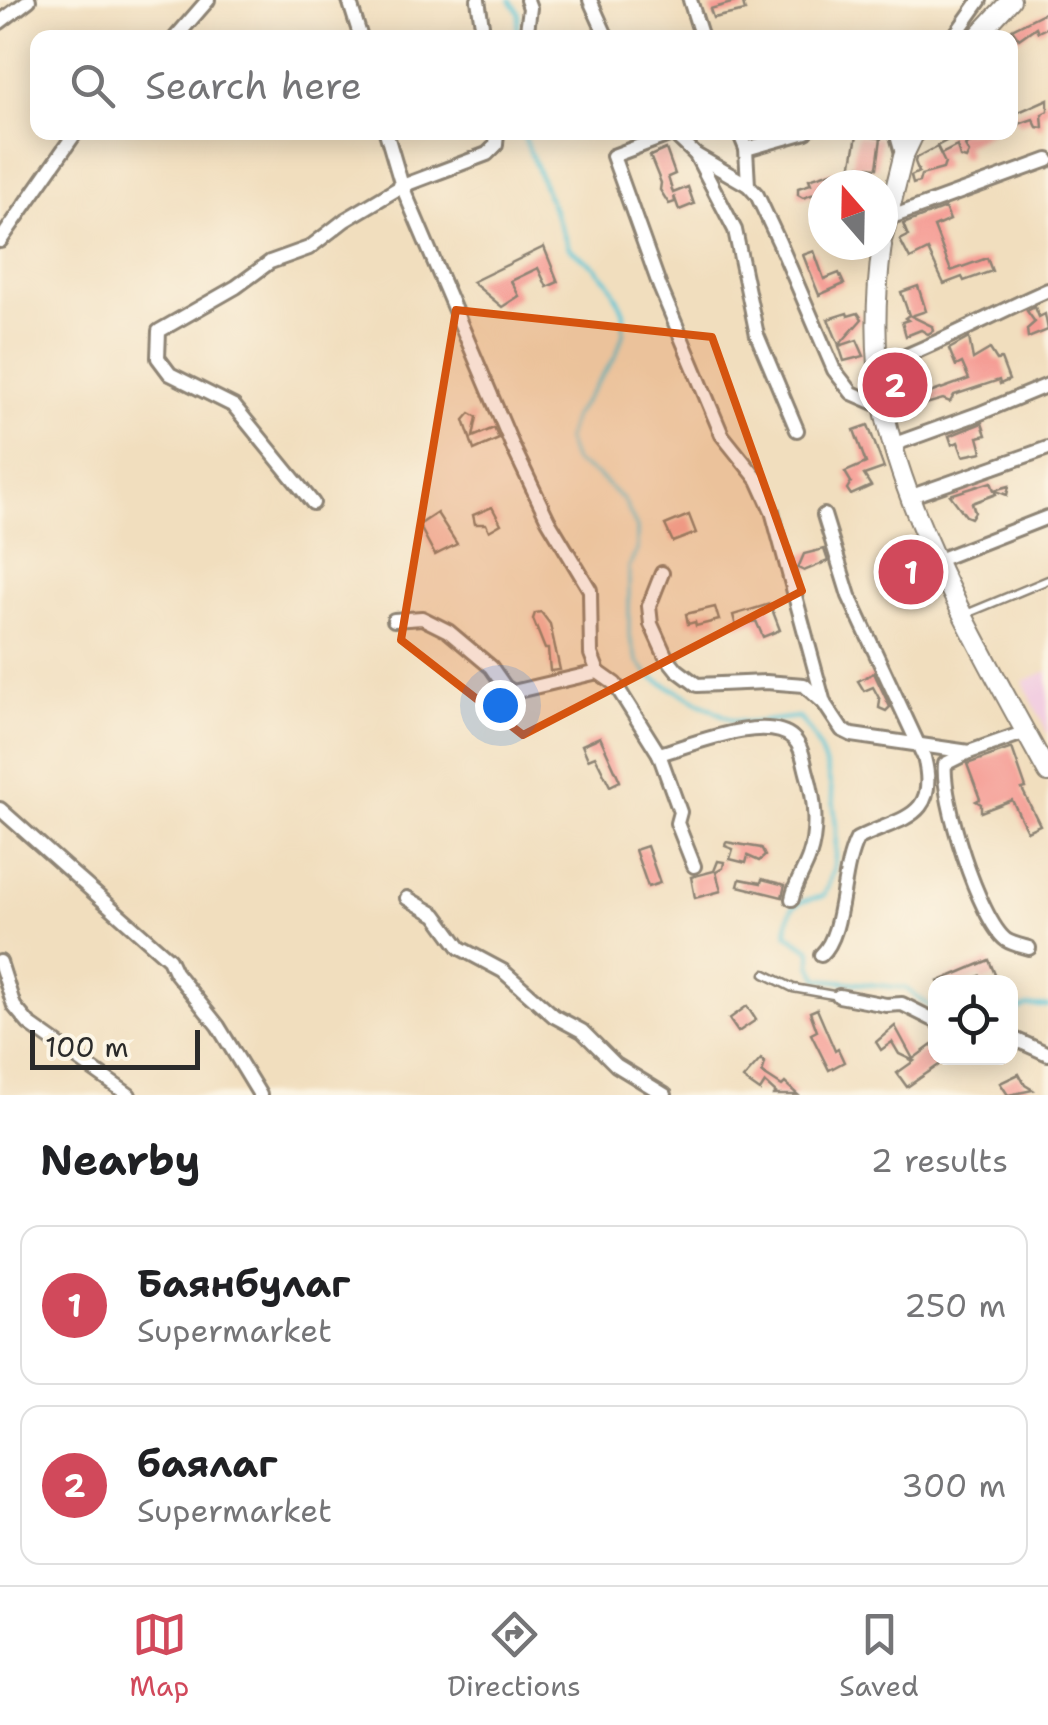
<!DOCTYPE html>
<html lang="en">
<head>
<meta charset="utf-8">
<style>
  body { margin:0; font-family:"Shantell Sans",sans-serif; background:#f6f6f6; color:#202124 }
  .controls { position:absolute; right:30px; bottom:30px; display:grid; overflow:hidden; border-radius:20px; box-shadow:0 5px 25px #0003 }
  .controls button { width:90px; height:90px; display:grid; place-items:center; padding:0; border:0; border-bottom:2px solid #e0e0e0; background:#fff; color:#202124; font:50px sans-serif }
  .compass { position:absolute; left:808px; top:170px; width:90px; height:90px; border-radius:50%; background:#fff; box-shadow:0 5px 25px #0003; rotate:340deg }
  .scale { position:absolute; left:30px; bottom:25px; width:170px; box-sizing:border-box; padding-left:10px; border:5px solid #2b2b2b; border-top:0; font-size:28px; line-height:35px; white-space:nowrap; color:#2b2b2b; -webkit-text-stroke:8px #fcf5e5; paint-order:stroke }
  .you { position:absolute; left:500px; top:705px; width:35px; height:35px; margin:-25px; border:8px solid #fff; border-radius:50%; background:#1a73e8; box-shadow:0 0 0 15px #1a73e833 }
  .badge { display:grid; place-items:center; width:65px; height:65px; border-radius:50%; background:#d1495b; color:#fff; font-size:32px; font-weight:700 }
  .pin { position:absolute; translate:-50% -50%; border:5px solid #fff; box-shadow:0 2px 10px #0006 }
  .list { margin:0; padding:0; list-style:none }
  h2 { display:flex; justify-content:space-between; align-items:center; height:130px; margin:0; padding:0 40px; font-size:42px }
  h2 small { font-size:32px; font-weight:400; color:#757577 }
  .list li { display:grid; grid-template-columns:65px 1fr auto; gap:30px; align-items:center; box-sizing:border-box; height:160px; margin:0 20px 20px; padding:0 20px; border:2px solid #e0e0e0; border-radius:20px }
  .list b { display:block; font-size:38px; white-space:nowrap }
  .list p { margin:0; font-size:32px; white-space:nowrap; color:#757577 }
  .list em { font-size:32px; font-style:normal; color:#757577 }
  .icon { flex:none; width:55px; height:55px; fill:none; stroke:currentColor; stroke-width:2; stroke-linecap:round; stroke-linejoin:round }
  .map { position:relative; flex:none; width:1048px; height:1095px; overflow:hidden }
  .search { position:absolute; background:#fff; box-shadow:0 5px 25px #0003; left:30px; right:30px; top:30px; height:110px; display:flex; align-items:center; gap:25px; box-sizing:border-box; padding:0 35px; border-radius:20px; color:#757577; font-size:38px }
  .sheet { height:490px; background:#fff }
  nav { display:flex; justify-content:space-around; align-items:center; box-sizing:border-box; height:140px; border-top:2px solid #e0e0e0; background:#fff; font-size:28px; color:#757577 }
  nav a { display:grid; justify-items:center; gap:5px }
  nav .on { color:#d1495b }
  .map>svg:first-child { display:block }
</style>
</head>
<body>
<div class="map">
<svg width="1048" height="1095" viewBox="0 0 1048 1095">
  <rect width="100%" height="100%" fill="#fcf5e5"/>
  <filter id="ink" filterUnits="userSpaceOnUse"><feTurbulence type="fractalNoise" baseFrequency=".01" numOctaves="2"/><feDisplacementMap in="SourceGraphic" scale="20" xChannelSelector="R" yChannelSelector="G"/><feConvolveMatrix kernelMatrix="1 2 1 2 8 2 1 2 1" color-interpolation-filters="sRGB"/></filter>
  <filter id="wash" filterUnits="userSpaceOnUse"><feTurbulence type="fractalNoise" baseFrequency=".0048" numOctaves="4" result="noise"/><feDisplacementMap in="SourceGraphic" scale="40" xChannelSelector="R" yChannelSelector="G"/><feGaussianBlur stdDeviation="2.25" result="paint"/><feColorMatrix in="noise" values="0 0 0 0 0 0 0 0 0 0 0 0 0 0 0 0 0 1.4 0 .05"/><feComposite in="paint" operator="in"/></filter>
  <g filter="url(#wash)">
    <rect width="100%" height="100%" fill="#f1debe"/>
    <path fill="#f2cfe1" d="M1048 671V735L1023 681Z"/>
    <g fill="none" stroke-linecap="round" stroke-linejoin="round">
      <g stroke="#5ac5d5" stroke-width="4">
        <path d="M510 0 519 13 516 38"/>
        <path d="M522 132 569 248 594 266 610 284 624 312 623 334 616 356 573 417 566 440 574 462 597 475 624 501 637 528V550L629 567V635L638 662 651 677 732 720 750 723 798 717C832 750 840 822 834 866 833 876 827 886 824 896 795 903 788 902 787 934L811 950V965L819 979 905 988 936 1011"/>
        <path d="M1010 1014 1027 1006H1048"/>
      </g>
    </g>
    <g id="blocks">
      <g fill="#f59c94">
        <path d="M742 0 745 11 713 18 710 9Z"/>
        <path d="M1048 11V27L1038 32 1036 27 1019 39 1012 29Z"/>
        <path d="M1048 99V111L1042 114 1043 128 1037 127 1033 119 1019 124 1014 114Z"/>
        <path d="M944 132H992L965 146 969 153 966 159 960 157 957 146 941 154 937 146 948 140Z"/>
        <path d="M857 135 881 138 877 168 860 166 861 180 856 184 849 181Z"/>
        <path d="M937 147 945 163 943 169 921 175 919 182 913 184 911 176 919 172 915 162 916 158Z"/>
        <path d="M666 149 675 174 668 177 673 193 688 187 694 204 679 210 674 196 675 202 669 204 660 190 661 183 650 156Z"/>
        <path d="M834 171 838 185H823V191L803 198 798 195V188L811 184 809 179Z"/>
        <path d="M945 208 950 220 934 227 951 271 987 258 992 271 964 281 962 277 944 284 928 250 910 259 900 240 908 236 903 224Z"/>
        <path d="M544 247 558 282 547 287 538 268 511 281 519 296 502 307 472 282Z"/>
        <path d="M814 251 824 279 839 273 844 284 819 295 803 255Z"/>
        <path d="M918 286 926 311 911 316 932 326 933 331 928 334 921 330 906 336 902 322 908 320 905 318 909 315 901 292Z"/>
        <path d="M1035 307 1039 317 1045 314 1048 330 1028 338 1027 329 1035 322 1027 311Z"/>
        <path d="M847 313 848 316 858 313 862 319 839 345 828 319Z"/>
        <path d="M969 338 973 359 990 349 997 360 1001 359 1009 380 1000 384 999 380 954 395 950 402 943 399 898 412 896 405 969 379 962 363 956 366 949 349Z"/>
        <path d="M857 340 864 356 844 361 839 346Z"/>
        <path d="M470 413 477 417 473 437 494 428 499 439 474 450 464 420Z"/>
        <path d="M982 423 986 435 978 437 982 452 963 456 958 442 952 445 949 436Z"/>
        <path d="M868 425 884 468 864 475 871 486 851 495 847 489 851 482 845 472 866 463 854 430Z"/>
        <path d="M991 482 994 490 1009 486 1007 495 994 490 996 494 972 503 975 512 971 518 966 516 950 495Z"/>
        <path d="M492 507 501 524 489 531 486 524H475L473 515Z"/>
        <path d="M437 513 457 544 435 555 419 525Z"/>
        <path d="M689 515 696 533 673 542 665 525Z"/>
        <path d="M824 549 828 561 804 571 798 568 804 554Z"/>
        <path d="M911 555 917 574 897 581 891 562Z"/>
        <path d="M770 604 780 630 763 637 756 621 736 626 733 615Z"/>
        <path d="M715 607 719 620 696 626 695 622 688 624 686 614Z"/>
        <path d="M541 612 550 624 560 670 550 671 548 649H545L533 619 535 613Z"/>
        <path d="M874 673 890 707 886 711 879 708 880 700 873 687 864 691 858 681Z"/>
        <path d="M600 737 620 781 610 786 595 756 588 759 582 745Z"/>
        <path d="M1012 748 1026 788 1022 789 1040 825 1027 831 1012 800 981 812V804L976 801 980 799 967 764Z"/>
        <path d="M726 842 761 848 765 856 759 861 748 856 746 863 730 859 733 849 725 846Z"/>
        <path d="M647 846 660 883 648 887 635 850Z"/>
        <path d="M718 861 724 862 723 868 716 872 721 891 695 898 691 877 714 871Z"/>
        <path d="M740 879 761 883 762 879 785 885 782 897 738 886Z"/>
        <path d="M989 960 996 977 982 982 980 976 964 982H937Z"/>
        <path d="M747 1006 756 1020 738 1032 729 1019Z"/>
        <path d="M817 1009 835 1051 838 1049 844 1062 829 1070 811 1034 817 1031 810 1012Z"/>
        <path d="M895 1026 913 1059 936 1042V1058H949L907 1087 897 1073 914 1061 899 1054 892 1042 881 1050 876 1042Z"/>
        <path d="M761 1059 765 1063 762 1073 782 1086 785 1083 798 1095H774L776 1093 765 1083 760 1091 743 1079Z"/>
        <path d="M1019 1074 1025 1085 1033 1090 1008 1095 1000 1083Z"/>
      </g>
    </g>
  </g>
  <g filter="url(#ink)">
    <use href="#blocks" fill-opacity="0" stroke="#8e8474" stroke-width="2.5"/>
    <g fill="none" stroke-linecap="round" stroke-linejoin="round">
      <g stroke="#8e8474" stroke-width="11">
        <g id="lane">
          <path d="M966 614 1048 580"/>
          <path d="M765 974 793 988 839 996"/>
        </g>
      </g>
      <g stroke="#8e8474" stroke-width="18">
        <g id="street">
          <path d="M349 0 361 38"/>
          <path d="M478 0 484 38"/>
          <path d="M590 0 607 38"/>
          <path d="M690 0 702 38"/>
          <path d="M0 22 29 0"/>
          <path d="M175 38 208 0"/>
          <path d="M526 38 530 8 527 0"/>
          <path d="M953 38 980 0"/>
          <path d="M386 132 402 186 513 447 548 520 590 590 591 654 598 672 615 684 659 754C689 746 766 713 793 738 802 746 804 762 807 773 815 799 818 831 809 857 804 872 795 883 792 899"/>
          <path d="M672 132 696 155 748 185"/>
          <path d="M739 132 746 149 748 185 757 195 779 242 834 370 852 393 884 407"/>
          <path d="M896 132 903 157"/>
          <path d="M674 133 613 156 660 287 722 435 758 480 772 511 824 703 842 730 852 735 969 752 1026 732"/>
          <path d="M746 149 806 132"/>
          <path d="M696 155 735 230 757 335 797 430"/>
          <path d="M886 219 1048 160"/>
          <path d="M0 241 76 132"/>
          <path d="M878 367C937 345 991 315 1048 290"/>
          <path d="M895 444 978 414 1048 385"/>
          <path d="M912 496 1048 448"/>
          <path d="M313 503 234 406 170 374 158 358 159 331 236 287 270 262 309 248 345 220 402 186 487 154 496 145 497 132"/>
          <path d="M938 560 1048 517"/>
          <path d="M662 573 649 606 651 624 665 655 677 670 697 685 766 682 804 685 824 703"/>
          <path d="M394 620 422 618 448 631 491 667 505 687 513 692 598 672"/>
          <path d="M969 752 945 764C941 798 979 919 1006 940 1012 944 1022 946 1029 948"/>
          <path d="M659 754 680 812 677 823 694 866"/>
          <path d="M0 809 169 959 175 972 218 1026 260 1095"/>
          <path d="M407 898 436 915 460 948 503 971 554 1016 582 1031 616 1065 665 1095"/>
          <path d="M821 955C845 934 840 872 857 839 899 817 940 820 924 757L849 596 824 515"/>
          <path d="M0 962 14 1006 29 1024 129 1095"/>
          <path d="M839 996 886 1005 902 1004 936 1021"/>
          <path d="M1010 1037 1048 1054"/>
        </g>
      </g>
      <g stroke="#8e8474" stroke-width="22">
        <g id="secondary">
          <path d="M976 38 1011 0"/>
          <path d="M883 237 903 157 915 132"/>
          <path d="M882 245C875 297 874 353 883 405 906 525 989 665 1048 773"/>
        </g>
      </g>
      <use href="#lane" stroke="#fff" stroke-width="6"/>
      <use href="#street" stroke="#fff" stroke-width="12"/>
      <use href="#secondary" stroke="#fff" stroke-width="18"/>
    </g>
  </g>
  <path fill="#d5540f" fill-opacity="0.2" stroke="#d5540f" stroke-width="8" stroke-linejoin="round" d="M456 310 712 337 802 591 523 735 401 640Z"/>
</svg>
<div class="controls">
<button><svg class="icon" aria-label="locate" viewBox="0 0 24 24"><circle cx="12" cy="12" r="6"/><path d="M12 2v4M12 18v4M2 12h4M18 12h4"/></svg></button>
</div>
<svg class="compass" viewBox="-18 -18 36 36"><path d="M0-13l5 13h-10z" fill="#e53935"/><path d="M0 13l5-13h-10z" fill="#757577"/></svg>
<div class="scale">100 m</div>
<div class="you"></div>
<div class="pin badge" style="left:911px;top:572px">1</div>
<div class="pin badge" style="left:895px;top:385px">2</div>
<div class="search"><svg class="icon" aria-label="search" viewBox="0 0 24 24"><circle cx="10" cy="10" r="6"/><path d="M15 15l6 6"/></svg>Search here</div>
</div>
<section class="sheet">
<h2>Nearby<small>2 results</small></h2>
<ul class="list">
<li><span class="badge">1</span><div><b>Баянбулаг</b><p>Supermarket</p></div><em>250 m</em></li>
<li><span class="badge">2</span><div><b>баялаг</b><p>Supermarket</p></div><em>300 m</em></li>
</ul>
</section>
<nav>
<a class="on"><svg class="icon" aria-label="map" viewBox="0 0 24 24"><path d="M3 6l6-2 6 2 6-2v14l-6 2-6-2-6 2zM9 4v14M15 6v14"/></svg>Map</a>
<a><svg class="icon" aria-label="directions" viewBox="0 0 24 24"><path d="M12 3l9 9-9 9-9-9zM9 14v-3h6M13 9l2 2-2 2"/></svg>Directions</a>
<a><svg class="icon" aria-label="saved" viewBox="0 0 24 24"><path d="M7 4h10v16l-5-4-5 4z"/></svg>Saved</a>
</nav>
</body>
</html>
